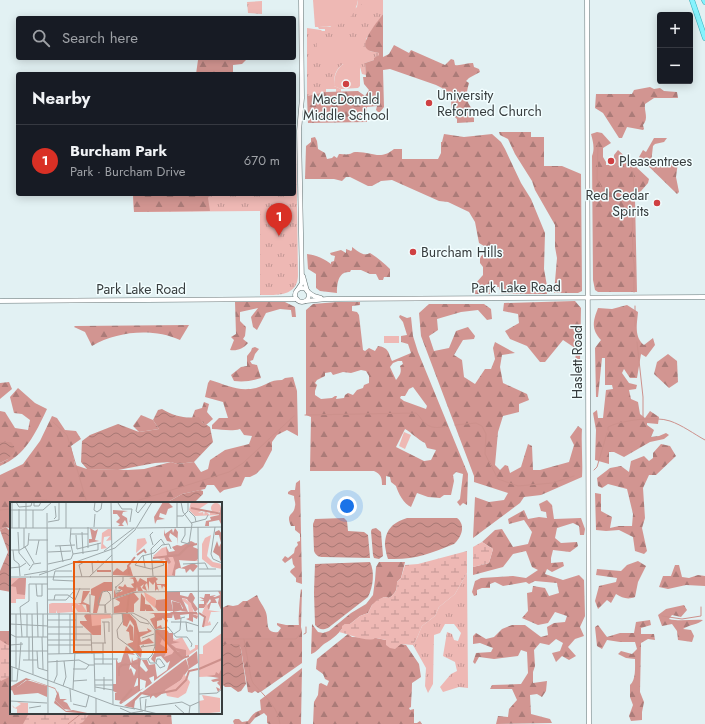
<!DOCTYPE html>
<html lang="en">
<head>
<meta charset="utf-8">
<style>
  body { margin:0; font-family:Jost,sans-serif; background:#242831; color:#f1f3f6 }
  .controls { position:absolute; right:12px; top:12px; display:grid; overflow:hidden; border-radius:4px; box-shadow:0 2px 10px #0003 }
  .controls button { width:36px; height:36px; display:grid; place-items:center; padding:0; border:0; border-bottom:1px solid #363941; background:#171b24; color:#f1f3f6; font:20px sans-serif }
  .you { position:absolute; left:347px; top:506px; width:14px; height:14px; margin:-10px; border:3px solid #fff; border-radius:50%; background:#1a73e8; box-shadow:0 0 0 6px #1a73e833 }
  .badge { display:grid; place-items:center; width:26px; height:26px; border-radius:50%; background:#d93025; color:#fff; font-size:13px; font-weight:700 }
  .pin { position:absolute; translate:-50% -33px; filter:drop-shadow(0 1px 2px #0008) }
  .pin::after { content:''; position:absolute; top:21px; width:14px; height:12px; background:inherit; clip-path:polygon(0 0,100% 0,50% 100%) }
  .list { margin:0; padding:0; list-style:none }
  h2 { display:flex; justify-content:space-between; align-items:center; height:52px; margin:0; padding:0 16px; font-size:17px }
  h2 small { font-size:13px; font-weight:400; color:#9ea1a6 }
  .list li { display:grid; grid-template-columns:26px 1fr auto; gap:12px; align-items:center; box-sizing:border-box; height:72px; padding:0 16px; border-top:1px solid #363941 }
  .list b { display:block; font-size:15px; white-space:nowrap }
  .list p { margin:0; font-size:13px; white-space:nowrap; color:#9ea1a6 }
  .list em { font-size:13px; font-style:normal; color:#9ea1a6 }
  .icon { flex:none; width:22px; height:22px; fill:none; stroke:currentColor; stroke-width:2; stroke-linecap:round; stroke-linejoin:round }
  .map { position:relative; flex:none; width:705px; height:724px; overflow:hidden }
  .search { position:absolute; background:#171b24; box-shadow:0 2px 10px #0003; left:16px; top:16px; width:280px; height:44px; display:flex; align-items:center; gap:10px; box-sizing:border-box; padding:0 14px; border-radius:4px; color:#9ea1a6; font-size:15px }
  .panel { position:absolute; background:#171b24; box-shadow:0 2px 10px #0003; left:16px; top:72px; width:280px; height:124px; border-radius:4px }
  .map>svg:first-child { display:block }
</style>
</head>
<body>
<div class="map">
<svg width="705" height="724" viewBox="0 0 705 724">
  <defs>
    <pattern id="grass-tufts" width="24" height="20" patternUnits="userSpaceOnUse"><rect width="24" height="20" fill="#eeb8b4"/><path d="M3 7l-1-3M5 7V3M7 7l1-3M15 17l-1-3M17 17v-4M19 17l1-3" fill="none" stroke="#c29794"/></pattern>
    <pattern id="forest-firs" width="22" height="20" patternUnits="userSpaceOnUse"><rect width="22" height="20" fill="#d29591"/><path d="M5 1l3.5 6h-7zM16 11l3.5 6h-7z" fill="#ab7b78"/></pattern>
    <pattern id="wetland-marsh" width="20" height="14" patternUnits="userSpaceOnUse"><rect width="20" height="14" fill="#eeb8b4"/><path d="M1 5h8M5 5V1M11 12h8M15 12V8" fill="none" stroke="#c29794"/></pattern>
    <pattern id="water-waves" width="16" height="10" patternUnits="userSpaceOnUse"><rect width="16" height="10" fill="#cd918c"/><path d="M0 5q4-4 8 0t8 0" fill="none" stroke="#a77874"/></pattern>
  </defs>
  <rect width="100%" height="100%" fill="#e2f1f3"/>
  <g fill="url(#grass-tufts)">
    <path d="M358 0H383V14L366 39 370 51 379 53V55L374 60 365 63 366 75 362 74 360 67 343 64C335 70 334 76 334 86L341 89V92H336V89H326V92L307 96V28L321 30 322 31H325V29H319L318 27H330L357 7Z"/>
    <path d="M262 1V14L248 13 247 2Z"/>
    <path d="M294 133H296L298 276C297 297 276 295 260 295V211L134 212 133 194H294Z"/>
    <path d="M467 573 468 688 459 687 443 692 440 687 451 674 457 671 455 662 443 656 447 632 452 634 454 640 458 641 461 633 454 624H445L440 633 434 635 433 684 428 693 425 686 426 668 413 645 417 638 422 626 435 616 439 607 455 594Z"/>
  </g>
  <g fill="url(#forest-firs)" fill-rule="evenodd">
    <path d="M383 14V57L389 54 394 45 409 53 411 50 445 65 451 59 454 60 455 65C460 66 467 63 473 63L474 67 479 69 480 72 469 78 466 81 469 83C467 90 465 99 470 106 472 109 474 110 476 114L474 117V122L457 123V119L452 115 451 99 448 94 442 88 436 85 390 69 383 70 384 107 380 112H378L376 110 377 106 367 107V122L308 123 307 96 325 92 358 91 365 96 369 90 364 84 363 77H366L365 63 374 60V58L379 55V53C376 52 370 52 367 49 360 42 378 21 383 14Z"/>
    <path d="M201 58H246V60L242 64 233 65V72L231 74H196L198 60Z"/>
    <path d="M650 87 654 89 660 88 664 91 677 92 678 98H654L645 104C644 112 649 118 643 125L644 129 643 130 627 127 622 138H619L603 113 595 108 596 94H632L634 90Z"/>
    <path d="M499 132H531V137H544V166H562L581 174 582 291 578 293H554L557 258 555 247V225L535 190 532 181 515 154 508 139 500 135Z"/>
    <path d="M597 132 602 133 611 143 603 148V157L606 162V165H614V155L618 150 649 179 648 183 635 198 637 292H598L595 290 593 280 592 156C595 149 593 141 591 134Z"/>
    <path d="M444 134 464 137 492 134 501 142 505 149 521 183 531 199 545 233 544 269 547 286V294H501L499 287H496L492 290V294H475L476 283 483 275V267L480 263V257L485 253 484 246 479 243 475 222 469 212 448 202 439 201 392 180 381 181 372 186H368L350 177H346L342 181 334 179H305L306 146 311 142V138L315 137 317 141 318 149 325 153 327 159 332 158 334 156 337 158 339 154C342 154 347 155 349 154 351 154 353 152 355 152 371 151 380 161 394 149H402V159H438L441 153V142H442Z"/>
    <path d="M654 138H667L664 142 655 144 653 146 651 163 667 165 671 159H676L678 162 676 177 679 192 677 194 639 157 643 150 646 152Z"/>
    <path d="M133 194H210L208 198 210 211 134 212Z"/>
    <path d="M352 247C358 251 363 257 370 253 378 258 384 263 390 269V277H384L383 280H379L376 274H370L361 270H351L350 272C338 271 337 284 337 293L320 291 316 288V274L308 269 307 254C316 255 325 259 331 264V262L334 261 335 256 331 255 330 253 341 250 346 253V249L351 251 352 250Z"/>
    <path d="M575 301 581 308 580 363 576 364 575 348 563 340 545 362H540L527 346 510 339 505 331 519 323 518 314 503 311 504 303Z"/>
    <path d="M235 302H285L295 307 296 317H292L291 310 280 309 266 313 257 330 253 327 251 317 258 308 240 312V321L246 327 245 336 243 339 248 343C243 349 237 351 230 350L234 340 231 337 236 334Z"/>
    <path d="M337 302H360V305L352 306V311L357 312 359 315 363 350 365 351 369 348 375 351 378 346C389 348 388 352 392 361L411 353 408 344 401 342V336L407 335 403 322 399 317 400 315 407 318 411 317 413 336 418 352 468 474 467 505 463 503 460 506 457 502 460 499 463 474 456 472 453 475 454 481 451 495H444L440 498 428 497 417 493 411 507C404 504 398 493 396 486L391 482 390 477 386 476V485H382C382 478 381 474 374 471H310L311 417 306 415V310L313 304ZM398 361H402L403 364 400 366C402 372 400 375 396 380L390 367 393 363ZM361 370 366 371 369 376V383L364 385 363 388 357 390 353 395 348 393 345 395 344 398 336 399 337 396H335L332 398 321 399 315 395V391L317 385 315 383 317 380 325 376V373L331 372 333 375 343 372 351 373ZM413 387 427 406 426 409 404 401 400 398 401 396H405L409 389ZM405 429C412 433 417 439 425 443L427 448 436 450 431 460 424 461 396 447Z"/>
    <path d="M429 304H484L491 309 492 319 487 320 478 310 461 312 437 319 438 330 429 336 434 351 449 348 456 331 468 327 475 336 474 339 463 340 454 355 462 360 464 377 475 384 485 369H491L495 359 493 348 495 342 515 353 502 355 500 367 503 383 527 394 529 400 519 404V412L503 416 498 432 495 465 500 470 505 465 508 466 510 473 521 467 528 444 532 446 533 470H540L569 462 574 445 570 437 578 426 582 429C581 445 583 461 582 477L541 495 524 497 520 503 473 538 475 497 489 502 504 500 508 493 474 482V476L421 336 419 313Z"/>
    <path d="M627 305 638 312C637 324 634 337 644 345L653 338 655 345 646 357 641 354 637 378H630L624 369 622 373 629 383 637 385 636 389 629 390 631 399 638 402 640 414 645 418 650 411 659 417 658 424 647 423V425L654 430 651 437 659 436 666 433 669 435 664 439 650 442 624 457 614 452H609V464L595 460 596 430 593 413 597 410 598 418H603L606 390 613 389 612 385H605V358H602L598 397H596L595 348 601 340C591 329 593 321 598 308L612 309Z"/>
    <path d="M189 325 180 340C153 328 118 331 92 346L85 332 74 327 75 326Z"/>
    <path d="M255 347 259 349 255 354 253 360 250 361 252 364 257 365 261 378C252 381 244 382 234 381L231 375 241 367 247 366V356L251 351 252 348Z"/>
    <path d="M668 354 677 361 678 382 669 388 654 374 657 362Z"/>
    <path d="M293 377 297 391 298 436 287 430 277 435 272 442V450L263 467 256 474 250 477H245L241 486 224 490 220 493 214 485H207L205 489 182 494 166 503H11V529L6 527 0 530V475L23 464 40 441 52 416 57 418 65 430 76 431 81 439 71 446 75 465 87 469 128 470 144 469 171 462 177 464 194 462 201 472 208 469 210 460 225 450 249 444 252 436 244 435 240 429C230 432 222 429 212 429V425L219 418H228L223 402 205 397 208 383 210 380C227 385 238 392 256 388 267 385 269 380 282 380L285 378Z"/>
    <path d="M9 382 12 389 0 399V383Z"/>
    <path d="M18 388 35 403 47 409C35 434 26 455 0 466V463L8 459 11 442H0V411L5 412 15 428 28 430 30 420 22 414 14 413 10 397Z"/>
    <path d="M204 402 209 404 207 412 213 419 206 425 202 422 192 418 195 410 202 408Z"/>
    <path d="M141 415 153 420 159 429 139 432 133 426Z"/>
    <path d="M661 444 670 446 676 456 656 475H649L643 488 645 518 642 528 647 551 644 554 635 551 633 537 619 530 606 531 596 530 595 493 601 494V511L612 517 610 528 619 526H632L633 514 627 489 608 484 602 488 598 486 597 478 610 468 621 466 629 472 631 461 644 456 649 461 653 458V453Z"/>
    <path d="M300 480 302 584 296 582V578L290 572 291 570 295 567 293 564 292 558 285 563 282 560 285 556 288 558 294 553 295 548 298 545 297 542 300 541V534L295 530V526H291C285 513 294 516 295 506 296 503 294 500 294 496L288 494V492L291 490H295L296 483Z"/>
    <path d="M547 500 552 505 554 519 581 518 585 529 584 535H580L579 526 573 523 557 528 555 538 561 543 577 542 578 546 570 552 553 550 551 558V563L563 562 564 566 552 572 547 569 545 574 563 580 579 575 584 580 585 616 580 627 584 636 575 639 568 647 576 656 569 660 562 656 556 662 552 653 560 651 563 643 556 639 549 645 540 643 534 650 535 666 533 672V683L547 681 546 691 542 697 537 694 530 695 531 714 550 719 552 723 496 724 498 716 508 717 509 709 517 700 512 689H490L492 685 521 684 528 673 527 652 521 650 518 656 494 659 479 657 475 664 473 662 476 653 491 652 493 648 480 643 473 644V636L476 633 486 639 494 637 502 629 512 625H525L541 637 548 635 547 627 554 623 565 622 567 616 555 612 548 623 538 625 522 618 528 611 527 593 532 592 533 586 545 588 549 596 559 593 557 583 535 581 529 584 526 582 503 586 495 582 490 584V588H482L477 590V595L474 596 472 592 475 581 481 578 513 576 526 578 538 570 532 567 526 551 513 554 503 567 473 575V567L489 563 493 549 482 542 495 530 502 529 513 547 528 544 532 532 524 520 509 524 508 519 524 510 528 519 539 517 547 518 546 512 541 511 539 504Z"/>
    <path d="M638 561 646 566 638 582 635 597C628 600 622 598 616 594L611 603 607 600 598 609 595 601 599 586 616 582 617 578 596 575 597 569 621 571 627 565Z"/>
    <path d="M379 562H405L401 578 397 582C397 590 396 593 389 598L384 597 372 605 368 613 360 616 350 624H345C340 633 333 639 324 644 319 648 317 652 311 654L312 624 318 632 323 633 329 631 351 613 366 604 373 595 375 580 376 567Z"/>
    <path d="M675 565H679L682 577 689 578 698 575 705 576V586L686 585 668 589 659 587 663 576H671Z"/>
    <path d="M301 589 302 590 301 627 302 631V663L262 691 258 693 255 691 252 693 248 692 241 649 239 645 221 644 222 608 228 605 233 606 238 605 243 601H247L257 595C259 601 263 605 265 610 270 619 263 634 278 632L281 628 277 625V623L286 625H299C298 623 300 593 301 589Z"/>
    <path d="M684 605 687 610 681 617 672 615 669 619C680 622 692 619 703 620 698 625 690 624 683 629L691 630 694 636 692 642 678 640 677 631 672 624 662 626 658 615 666 609Z"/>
    <path d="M650 620 651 625 641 628V634H654L655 640 648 639 641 643 640 692 644 702 642 712V720L631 721 629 716 633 705 630 697V685C636 680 635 667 635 659L626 658 618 654 621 651 632 654 637 649 635 642H620L607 640 602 649 597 646 595 627 598 625 607 637 620 633H634L636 622Z"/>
    <path d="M0 631H11V713H171L172 724H0Z"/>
    <path d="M348 634 352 637 376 638 386 640V645L401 644 406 645 419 664 421 677 412 683C412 692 411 699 411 707L409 708 410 710 414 709V723H417L420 721 422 724H313L314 702 318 695 319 684 321 683 327 686 329 681 325 679 323 674 316 669 317 659Z"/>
    <path d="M302 668 301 724H269L267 723V716L264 713 255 718 250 724H234L233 721 235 719H239L242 722 248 721C253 714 253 713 261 710L260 700Z"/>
  </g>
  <g fill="url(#wetland-marsh)">
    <path d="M482 542 493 549 489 563 473 567V547Z"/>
    <path d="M467 551V573L455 594 439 607 435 616 422 626 417 638 413 645 401 644 395 649 390 648 386 645V640L376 638C368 643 348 634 339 632L342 629V626L345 624H350L360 616 368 613 372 605 377 600 384 597 389 598C396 593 397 590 397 582L401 578 405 565 418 564Z"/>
    <path d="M0 640 8 645H11V676L1 681 0 680Z"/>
    <path d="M29 713H90L83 722 79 724H23Z"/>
  </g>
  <g fill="#eeb8b4">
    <path d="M313 0H358C353 25 337 27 315 27Z"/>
    <rect x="362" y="0" width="17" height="11"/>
    <rect x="317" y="40" width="46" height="21"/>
    <path d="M349 61H356L360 67V86L358 88 341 89 334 86C334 74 337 66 349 61Z"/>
    <rect x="384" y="336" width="15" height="7"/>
    <path d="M404 432 411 435 405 449 399 446Z"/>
  </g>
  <g fill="url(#water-waves)">
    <path d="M162 409C174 416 185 419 199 417L202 422 210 427 213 442 194 462 177 464 171 462 155 463 118 470 87 469 81 462 82 441 90 435 118 424 139 432 159 429 153 420 158 410Z"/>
    <path d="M0 442H11L14 446 15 451 8 459 0 463Z"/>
    <path d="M200 490 203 491V494L194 503H166L182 494Z"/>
    <path d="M344 518 347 521 348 531 364 532 368 535 370 558 323 557C319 557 316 556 314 551L313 524 315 519Z"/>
    <path d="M407 518H457C466 525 462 537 454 544 429 554 415 560 388 559 386 554 386 551 385 546 385 530 392 523 407 518Z"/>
    <path d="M6 527 11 532V592L0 590V571L8 552 0 530Z"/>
    <path d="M376 528 381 532 383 556 379 559 374 558 373 555 371 531 372 529Z"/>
    <path d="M370 562C375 572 373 587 368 597L328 628C322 630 320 630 315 625L314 592 315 564Z"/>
    <path d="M221 644H239L241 649 246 684 241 691 238 692 231 687H225L221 683Z"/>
  </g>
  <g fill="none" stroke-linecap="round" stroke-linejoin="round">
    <g stroke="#cd918c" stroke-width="1">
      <path d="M598 144 597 179 611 206 613 214"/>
      <path d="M633 172 634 184 632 209 633 258C636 269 633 280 634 292"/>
      <path d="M635 306V326"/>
      <path d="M637 342 643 397V419"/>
      <path d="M305 415 416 413C420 416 421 420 425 423 431 429 439 428 447 426"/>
      <path d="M53 422 67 435 87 503"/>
      <path d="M455 425 476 423 482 426 486 434 485 454 498 479 518 486 552 483 574 476"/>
      <path d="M608 430V427C621 420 656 416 670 421 682 425 694 434 705 440"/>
      <path d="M594 470 597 467 607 433"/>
      <path d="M23 503C35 498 48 500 60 503"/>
      <path d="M130 503 229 472 243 463 294 416"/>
      <path d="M0 510 11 509"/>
      <path d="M662 616 682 619 701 616V607"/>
      <path d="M304 634 306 633V627"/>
      <path d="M221 639H244L251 678 253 683C264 696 278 706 280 724"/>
      <path d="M244 639H296L299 635"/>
      <path d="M68 724 82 713"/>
    </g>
    <g stroke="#657273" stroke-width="5">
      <g id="secondary">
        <path d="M587 0 589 724"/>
        <path d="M303 276 307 291"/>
        <circle cx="302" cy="295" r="7"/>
        <path d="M298 289 302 283 299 131 302 98 301 0"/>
        <path d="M308 292 314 296 321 298"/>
        <path d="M0 301 297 299"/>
        <path d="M306 301 327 299 705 297"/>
      </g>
    </g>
    <g stroke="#36aeb9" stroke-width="5.5">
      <g id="primary">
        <path d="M692 0 705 38"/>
        <path d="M704 0 705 2"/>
      </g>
    </g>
    <use href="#secondary" stroke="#fff" stroke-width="4"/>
    <use href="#primary" stroke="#86f3fd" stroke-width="4.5"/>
  </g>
  <g fill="#cf4042" stroke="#f2feff" stroke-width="1.5">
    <circle cx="346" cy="84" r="4"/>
    <circle cx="429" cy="103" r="4"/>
    <circle cx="611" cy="161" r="4"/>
    <circle cx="657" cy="203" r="4"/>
    <circle cx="413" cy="252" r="4"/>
  </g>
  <g text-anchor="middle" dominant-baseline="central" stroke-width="3" stroke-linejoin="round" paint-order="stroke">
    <g font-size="14" fill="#373d3e" stroke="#f2feff" text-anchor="start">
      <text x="437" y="95">University<tspan x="437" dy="16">Reformed Church</tspan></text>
      <text x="346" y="99" text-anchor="middle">MacDonald<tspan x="346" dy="16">Middle School</tspan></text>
      <text x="619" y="161">Pleasentrees</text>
      <text x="649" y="195" text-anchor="end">Red Cedar<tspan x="649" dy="16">Spirits</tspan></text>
      <text x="421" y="252">Burcham Hills</text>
    </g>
    <g font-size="14" fill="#373d3e" stroke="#f2feff">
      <text transform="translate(516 287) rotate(-1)">Park Lake Road</text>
      <text x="141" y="289">Park Lake Road</text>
      <text transform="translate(577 362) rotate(-90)">Haslett Road</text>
    </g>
  </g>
  <g transform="translate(10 502)">
    <rect width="212" height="212" fill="#e2f1f3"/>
    <path d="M181 0 198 1 189 7 193 8 188 11 193 10 194 13 195 9 200 13V10L209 13 185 14 179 8ZM201 6a5 5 0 1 1 10 0a5 5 0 1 1-10 0ZM98 27H101L102 38 96 39 100 34 94 35 93 42 97 46 91 47 92 31ZM201 33 197 54 203 60 212 62V67L202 65 192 57V42L195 36ZM179 43 188 59 167 58 165 74H157L158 53H167ZM0 76H16L15 97H6V101H0ZM39 101H66L69 103 71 101 77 110H68L64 104H62L63 110 47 111 46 108V111H39V102L42 101ZM81 112H100L102 116 91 117V133H81ZM212 131V186L210 189V174L189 175V152H193V144ZM160 132 165 138 172 135 180 149 185 146V143H188V147L179 153H146ZM7 200 18 201V212H7V207L4 206 3 205 2 203 5 206 11 202Z" fill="#eeb8b4"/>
    <path d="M153 0H158L163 5 158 7 156 13 150 11 149 15 155 17 147 18 145 22 144 15ZM212 0V24L209 18 199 20V24H195L196 19 201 18 200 15 209 13ZM103 8 118 9 113 10 112 13 117 16 118 24 115 18 112 22 114 24H108L110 22 106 20 110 16 107 12H103ZM80 26 85 29 88 27 85 38 89 39 79 41V37H82ZM165 26 168 30 167 43 171 44 181 39 185 41 183 45 188 47V57L185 59 169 58 171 66 183 61 188 64 183 70 180 67 176 71 175 67 169 66 165 68V74L162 73 165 61 163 55H158L161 60 159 62 154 57 156 44 159 50 165 49 162 45 167 43V36L160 31 159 35 162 40 157 39 154 33V27L155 32 162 27 163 31ZM120 64 123 74 103 73V70L107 66 113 70ZM125 75 133 89H128L127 85 126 89 104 96V87L107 95 106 91 113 89 108 86 109 84 113 85 115 82 117 85 124 86 121 82 124 81 123 77 119 76ZM145 75 148 77 146 79 147 82H155L157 78V86L153 84 152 87 151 83H147L149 89 147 87 145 89V80L143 83 139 79V89L137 81 135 83 137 89 132 86 134 82 130 85 128 80 130 76 137 80V76ZM9 76H16L15 93 7 92 6 85 0 84ZM94 80H102V89H93L87 111H83L85 94 81 93V87ZM73 89H80L73 100 80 103V110H77L76 103 66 101H71ZM208 89H212V110L208 101 209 96 205 97 207 101H201L199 108 196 105 201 99 200 97 194 106H189V102H194V99H189L194 98 189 95 194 96 195 92H200V94L206 93 203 95H205L210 93ZM125 90 129 91H124L129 97 124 102V110L104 111V105L109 103 110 100 105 97ZM156 90H170V93L178 95 180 91H182L185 96 183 100 188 107 185 110 177 97 172 96 178 110 171 109 173 106 170 101 161 98 163 109H148L145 105 146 98 156 97ZM139 111H180L188 114 187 117 183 115V120L176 117 179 116V112L170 113 171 117 165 118 163 112 162 116H155L158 118 157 121 152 115V118L146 119 147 125 151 123 152 126 145 127 140 117 145 115 144 112ZM76 112H81L82 124 91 123V133H83L70 121V119H77L74 114ZM112 112H120L126 119 129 130 138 129 137 126 142 129 130 135 131 140 139 136 144 141 129 143 132 148 131 156 117 142 123 140 124 124 120 118 117 125 113 123ZM145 128H157L159 131H163V139L170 140 161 142 166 146 176 148V155L144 179V174L139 176 142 181 135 186 136 179 127 176 124 185 129 183 130 188 134 186 111 202 109 201 114 199 105 198V191H107L103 189V182H106V156L108 161 111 160 116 144 125 153 118 152 121 161 117 162 120 163 119 168 121 166 124 174 126 168 121 164 122 155 123 159 128 157 126 155 131 157 130 164 136 170 138 168 132 158H137L139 163 145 162 147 175 157 168 160 159 157 161 151 154 146 155 145 161 141 157 145 149ZM187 149 188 161 179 167 171 178 146 196 143 193 140 197V194L133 191 125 199 124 206 114 204 176 157 179 167 177 157ZM212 165 211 186 208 190 206 185 210 187V184L207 181 209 179 203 180 201 178 209 176 197 174 205 173 206 170 209 172ZM17 178 37 184V195L28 191 4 193 2 188 0 189V185H7ZM48 189 50 197H57L53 199 57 201 61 208 54 207 45 198Z" fill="#d29591"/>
    <path d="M135 36 137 41 126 51 127 37ZM156 45 157 53 153 59 143 54 152 46ZM134 90 146 97 145 106 136 98ZM174 96 181 101 184 111H188V114L179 110 178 103 172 98ZM197 100 198 108 211 110H201L198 121 200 119 201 123 192 125 196 116 192 111ZM148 132 162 147 170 150 164 149 162 152 154 155 158 147 150 142 152 137ZM174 172 180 180 176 191 168 196 157 194 155 188 171 178ZM192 193 210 196V210L190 212 189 199 194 198Z" fill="#eeb8b4"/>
    <path d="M209 28 212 32 211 60 209 54 203 50 207 39 209 45 211 41 209 33H205V30ZM131 91 135 96V102L140 103 144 109H136V107L135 109H130ZM162 99 170 101 173 108 163 110ZM120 122 123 125V139L120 138 119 130 116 129ZM16 176 45 186 49 193 45 198 56 209 63 208 82 212 56 210 44 201 47 192 45 187 21 178H16L7 185H0Z" fill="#cd918c"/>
    <path fill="none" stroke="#cd918c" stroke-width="2" d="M181 6 212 12M127 53 134 48 136 51M143 56 169 53 178 44 187 42M87 69H101M119 72 118 64 125 55M118 90 125 86V76M117 111 119 93M189 111 195 115 193 125M118 113 124 120 129 134 128 152M146 127V118L162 111H187M146 129 172 156 179 154M129 158V189M189 167 212 157M109 174V166L112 163 129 161M141 193 166 188 176 178 179 169 188 167M110 201 122 187M122 205 124 198 131 191 140 193"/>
    <path fill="none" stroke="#9ea9ab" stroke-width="1" d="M2 0V26M6 0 9 5 21 4 22 0M16 0V26M24 0V4H29L31 0M56 0V26M85 0 84 8 87 10 91 7 92 0M101 0 103 111M128 0 126 9 128 11 136 1M167 0V25M171 0 173 10 182 22 179 42 171 40 175 33V25M108 1 112 7H122L120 20M9 7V26M0 8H33L42 0M23 8V26M179 9 185 15 186 20M37 11 38 212M167 14H173L178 9V0M44 17 46 15 45 4M38 20 49 18V0M181 21 196 17 198 13M78 25V46M84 25 85 12M188 25 189 212M205 25 201 52 203 57 212 61M0 26H126M61 26 60 39 63 52M127 26 212 25M8 30 9 51 20 64M72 30 73 52M143 30 140 33 143 43M61 32H78M66 33 67 47 91 41M19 38H38M45 44 65 43M50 44 53 60M15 45 24 61M14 46V26M0 48H10L18 43 19 31M3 48 4 58 9 62 10 74M94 49 124 26M38 50 61 49M63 52 88 48V41M26 53 29 38M133 53 135 65M141 59H152L154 63 141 67 125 63 132 54 144 51 152 43 159 42 161 47M38 62 61 57 63 52M173 62 195 61 198 67M0 66 10 65 16 61M189 67H206M19 68 23 62 31 61M62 69H45L43 78 64 79M83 71 82 61 88 59 92 61M14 73 37 69M29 73 105 46 125 28 142 0M143 74 141 47 151 37 155 43M0 75H21M20 75 212 74M72 75 69 63 74 60M79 75 102 53M26 82 27 94H32V82M106 84V92L111 88 107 89M105 86 113 79V75M38 87H80M97 89 100 92 101 98 95 103H89L88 100 92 90ZM80 92V111M102 97 125 90 212 89M38 98H56L64 89V78M44 98 45 93H58L65 98 70 86M27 100 28 135M49 111V152M66 111V138M95 111V103L96 111M112 111 113 119 107 128 108 136 123 147 130 157H138L142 153 145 144V128M0 112H101M17 112V135M22 112 23 172M33 112V135M60 112V152M102 112 123 111 137 118 145 128 158 125 166 135H177L182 142 181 145M102 112 103 202M121 112 130 120 139 122M38 118H66M92 120H99V130M94 120 95 141M161 120H176L189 124M176 120 177 129H183M0 122 38 124M38 125H73M189 130H201L208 120M0 132 6 135H38M38 132H81L82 152M164 132 170 128 171 116 175 115M12 135 10 105 19 99V82H38M32 135 33 167M132 136 144 132M38 138H81M82 141H96M0 143 13 142M38 143H82M134 143 131 145 145 143M0 149H38M27 149 28 166 38 169M84 151 85 190M38 152 93 151M84 157H108M138 157 140 161H146L147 157H150L155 164 150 166 146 161M13 158H28M19 158V135M38 160 69 158 79 163H84M84 162H103M93 162V141M0 164 104 203 125 207M6 166V112M9 167 11 140M63 167H76L79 163M94 175V188M85 178H103M0 179H7L8 167M2 179V165M63 179 77 178M44 180 47 173V158M85 183H103M53 184 56 175 54 159M85 185 103 188M60 187 61 200M63 187 65 149M189 192 207 191 212 187M0 199 37 201M63 202 76 205 79 193M165 203 175 212M136 205 172 200 180 204M19 206 31 204M110 206 121 211 133 209M123 206 148 212M131 208 130 196 140 194M135 209 136 197M86 212V196M179 212 180 204 189 200"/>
    <path fill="#e8590c" fill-opacity="0.15" stroke="#e8590c" stroke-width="2" d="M64 60H156V150H64Z"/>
    <rect width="212" height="212" fill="none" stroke="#373d3e" stroke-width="2"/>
  </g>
</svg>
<div class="controls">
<button>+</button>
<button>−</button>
</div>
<div class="you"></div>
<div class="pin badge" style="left:279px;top:236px">1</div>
<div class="search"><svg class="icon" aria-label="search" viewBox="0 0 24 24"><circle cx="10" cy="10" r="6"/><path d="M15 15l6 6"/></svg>Search here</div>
<section class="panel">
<h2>Nearby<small></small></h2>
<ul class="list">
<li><span class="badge">1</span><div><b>Burcham Park</b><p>Park · Burcham Drive</p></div><em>670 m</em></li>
</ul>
</section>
</div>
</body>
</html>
